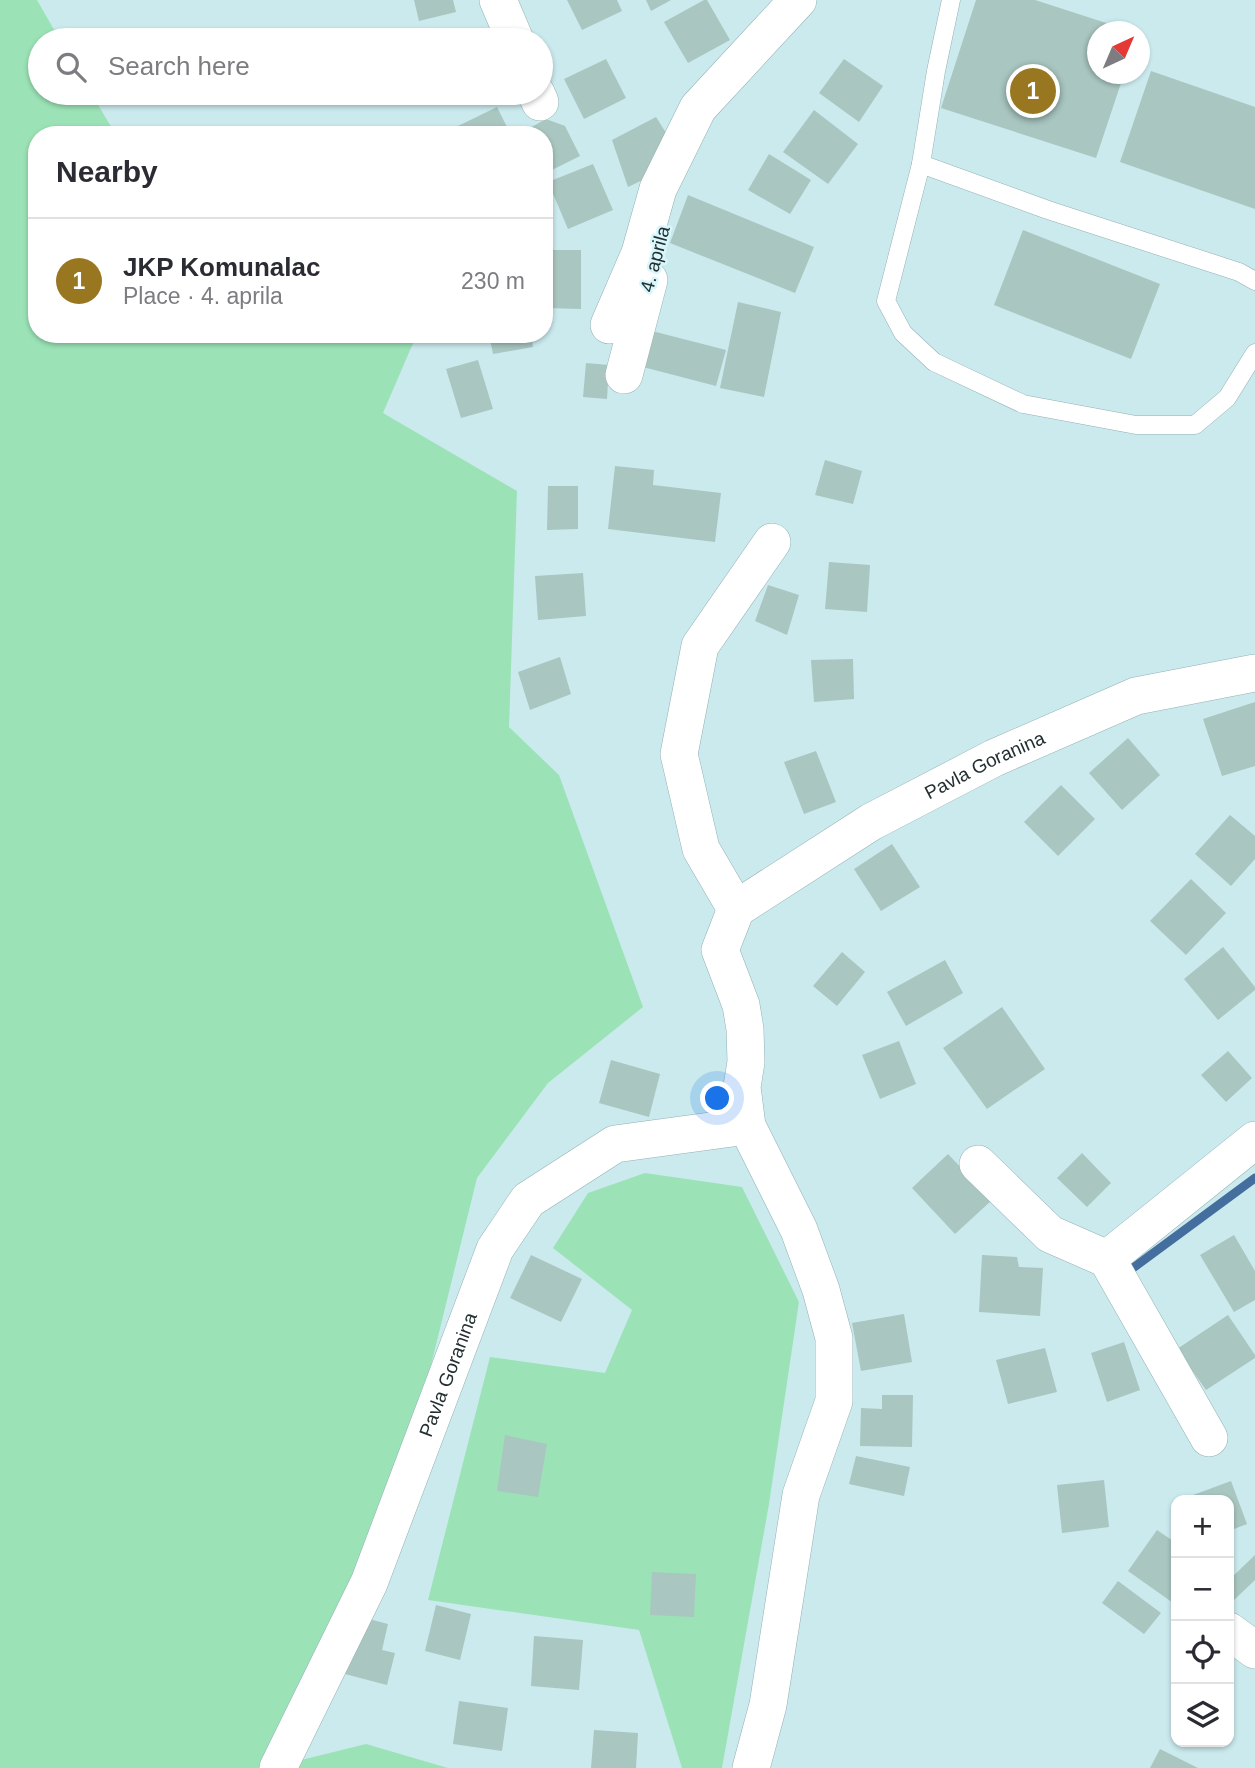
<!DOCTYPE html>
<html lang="en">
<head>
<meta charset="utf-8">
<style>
  body { margin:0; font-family:Helvetica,sans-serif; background:#f7f7f7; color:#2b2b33 }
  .controls { position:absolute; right:21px; bottom:21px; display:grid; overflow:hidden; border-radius:14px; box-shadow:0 2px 5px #0004 }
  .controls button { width:63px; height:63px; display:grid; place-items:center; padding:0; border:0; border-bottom:2px solid #e1e1e2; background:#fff; color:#2b2b33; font:35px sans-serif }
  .compass { position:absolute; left:1087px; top:21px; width:63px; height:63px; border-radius:50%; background:#fff; box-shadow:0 2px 5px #0004; rotate:44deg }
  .you { position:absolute; left:718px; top:1099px; width:24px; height:24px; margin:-18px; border:5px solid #fff; border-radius:50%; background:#1a73e8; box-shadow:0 0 0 10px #1a73e833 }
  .badge { display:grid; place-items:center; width:46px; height:46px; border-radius:50%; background:#997620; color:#fff; font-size:23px; font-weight:700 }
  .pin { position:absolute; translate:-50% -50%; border:4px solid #fff; box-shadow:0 2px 7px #0006 }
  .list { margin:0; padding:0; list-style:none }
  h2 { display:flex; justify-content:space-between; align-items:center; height:91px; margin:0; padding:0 28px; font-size:30px }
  h2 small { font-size:23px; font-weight:400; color:#7c7c81 }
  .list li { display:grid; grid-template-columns:46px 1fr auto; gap:21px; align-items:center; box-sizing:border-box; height:126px; padding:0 28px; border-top:2px solid #e1e1e2 }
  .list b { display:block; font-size:26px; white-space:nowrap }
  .list p { margin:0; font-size:23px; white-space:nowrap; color:#7c7c81 }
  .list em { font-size:23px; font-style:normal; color:#7c7c81 }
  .icon { flex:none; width:38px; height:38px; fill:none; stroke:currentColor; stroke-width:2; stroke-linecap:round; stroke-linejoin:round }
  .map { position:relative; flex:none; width:1255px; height:1768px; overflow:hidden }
  .search { position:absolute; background:#fff; box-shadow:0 2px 5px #0004; left:28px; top:28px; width:525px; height:77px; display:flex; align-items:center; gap:18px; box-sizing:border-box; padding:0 24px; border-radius:38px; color:#7c7c81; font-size:26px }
  .panel { position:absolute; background:#fff; box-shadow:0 2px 5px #0004; left:28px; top:126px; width:525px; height:217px; border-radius:28px }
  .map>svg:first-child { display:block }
</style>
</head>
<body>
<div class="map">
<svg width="1255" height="1768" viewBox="0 0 1255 1768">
  <rect width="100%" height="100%" fill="#cbeaee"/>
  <g fill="#9be3b7">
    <path d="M0 0H37L60 40H40V93H91L116 135H37V334H417L383 413 517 491 509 727 559 775 643 1007 548 1083 477 1178 404 1475 289 1763 366 1744 448 1768H0Z"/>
    <path d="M645 1173 742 1187 799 1302 769 1504 722 1768H682L639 1630 428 1600 490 1357 605 1373 632 1310 553 1248 588 1193Z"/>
  </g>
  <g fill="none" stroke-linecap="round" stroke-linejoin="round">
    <path stroke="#436e9e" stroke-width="9" d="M1133 1268 1255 1178"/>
  </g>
  <g fill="#a9c6c0">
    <path d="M414 0H453L456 12 419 21Z"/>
    <path d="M567 0H617L622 11 582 30Z"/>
    <path d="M646 0H671L651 11Z"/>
    <path d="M704 0H707L730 40 688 63 664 22Z"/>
    <path d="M976 0H1035L1131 31 1098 32V74H1124L1096 158 941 108Z"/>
    <path d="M606 59 626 98 584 119 564 79Z"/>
    <path d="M844 59 883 86 859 122 819 93Z"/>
    <path d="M1151 71 1255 107V209L1120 162Z"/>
    <path d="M497 107 511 135H462L458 126Z"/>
    <path d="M814 110 858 144 828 184 783 152Z"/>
    <path d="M656 117 668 136 651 176 628 187 612 140Z"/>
    <path d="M546 119 565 126 580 156 544 174V135H517Z"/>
    <path d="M769 154 811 180 790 214 748 190Z"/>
    <path d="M593 164 613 210 568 229 548 182Z"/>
    <path d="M688 195 814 247 795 293 670 243Z"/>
    <path d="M1023 230 1160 284 1131 359 994 305Z"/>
    <path d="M544 250H581V309L544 308Z"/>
    <path d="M738 302 781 312 764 397 720 388Z"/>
    <path d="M652 331 726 350 716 386 643 367Z"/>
    <path d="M489 334H531L533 347 493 354Z"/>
    <path d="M478 360 493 409 461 418 446 369Z"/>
    <path d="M586 363 609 365 607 399 583 397Z"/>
    <path d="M825 460 862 471 853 504 815 495Z"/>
    <path d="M615 466 654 470 653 485 721 493 715 542 608 529Z"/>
    <path d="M548 486H578V529L547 530Z"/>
    <path d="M829 562 870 565 867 612 825 609Z"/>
    <path d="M583 573 586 616 538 620 535 576Z"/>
    <path d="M768 585 799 595 787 635 755 621Z"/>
    <path d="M560 657 571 694 530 710 518 672Z"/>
    <path d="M853 659 854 699 814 702 811 660Z"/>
    <path d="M1255 702V766L1222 776 1203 719Z"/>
    <path d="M1128 738 1160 775 1122 810 1089 773Z"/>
    <path d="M816 751 836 802 804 814 784 762Z"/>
    <path d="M1061 785 1095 819 1058 856 1024 822Z"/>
    <path d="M1230 815 1255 836V859L1231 886 1195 854Z"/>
    <path d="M892 844 920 887 881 911 854 869Z"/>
    <path d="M1191 879 1226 913 1186 955 1150 921Z"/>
    <path d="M1223 947 1255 987V990L1218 1020 1184 979Z"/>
    <path d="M842 952 865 972 837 1006 813 986Z"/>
    <path d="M945 960 963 993 906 1026 887 992Z"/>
    <path d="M1002 1007 1045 1069 987 1109 943 1048Z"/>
    <path d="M899 1041 916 1084 880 1099 862 1055Z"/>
    <path d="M1228 1051 1252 1078 1226 1102 1201 1075Z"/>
    <path d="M611 1060 660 1074 649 1117 599 1103Z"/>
    <path d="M1082 1153 1111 1183 1087 1207 1057 1178Z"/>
    <path d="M948 1154 992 1200 955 1234 912 1188Z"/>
    <path d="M1234 1235 1255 1271V1300L1234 1312 1200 1255Z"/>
    <path d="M531 1255 582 1279 561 1322 510 1298Z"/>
    <path d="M982 1255 1017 1257 1019 1267 1043 1268 1040 1316 979 1312Z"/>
    <path d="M904 1314 912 1362 861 1371 852 1323Z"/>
    <path d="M1228 1315 1255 1355V1358L1206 1390 1177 1349Z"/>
    <path d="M1124 1342 1140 1390 1107 1402 1091 1353Z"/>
    <path d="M1045 1348 1057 1392 1008 1404 996 1360Z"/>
    <path d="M882 1395H913L912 1447 860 1446 861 1408 882 1409Z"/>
    <path d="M505 1435 547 1444 538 1497 497 1491Z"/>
    <path d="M856 1456 910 1467 904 1496 849 1484Z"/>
    <path d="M1104 1480 1109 1527 1062 1533 1057 1485Z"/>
    <path d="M1231 1481 1247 1524 1229 1531V1500H1195L1193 1495Z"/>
    <path d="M1157 1530 1176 1543V1605L1128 1571Z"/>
    <path d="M1255 1555V1580L1234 1600 1229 1594V1580Z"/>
    <path d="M652 1572 696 1574 694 1617 650 1615Z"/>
    <path d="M1118 1581 1161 1613 1144 1634 1102 1603Z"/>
    <path d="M436 1605 471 1614 460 1660 425 1651Z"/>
    <path d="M365 1618 388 1624 382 1650 395 1653 387 1685 341 1673Z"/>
    <path d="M534 1636 583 1640 579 1690 531 1686Z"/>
    <path d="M459 1701 508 1708 502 1751 453 1744Z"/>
    <path d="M594 1730 638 1733 636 1768H591Z"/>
    <path d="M1160 1749 1198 1768H1150Z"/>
  </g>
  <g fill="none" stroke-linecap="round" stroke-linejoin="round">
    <g stroke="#93b1b4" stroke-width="19">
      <g id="lane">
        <path d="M951 0 936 71 921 164 886 301 903 333 934 362 1023 404 1136 425H1195L1227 398 1255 353"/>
        <path d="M921 164 1048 210 1239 272 1255 281"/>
      </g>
    </g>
    <g stroke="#93b1b4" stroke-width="38">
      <g id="street">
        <path d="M498 0 515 40"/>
        <path d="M536 93 540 102"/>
        <path d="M609 325 640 253 658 189 698 108 798 0"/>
        <path d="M624 375 649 280"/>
        <path d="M736 909 701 849 679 754 700 646 772 542"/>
        <path d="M978 1164 1050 1234 1107 1259 1209 1438"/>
        <path d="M1107 1259 1255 1140"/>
        <path d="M1229 1631 1255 1650"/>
        <path id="s1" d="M278 1768 369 1583 495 1249 528 1200 615 1144 747 1126"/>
        <path id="s2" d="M751 1768 768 1705 801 1495 834 1401V1338L821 1290 799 1230 747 1126 742 1087 746 1062 745 1029 741 1005 720 950 736 909 871 822 994 758 1136 696 1255 673"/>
      </g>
    </g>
    <use href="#lane" stroke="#fff" stroke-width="18"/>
    <use href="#street" stroke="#fff" stroke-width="37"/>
  </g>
  <g text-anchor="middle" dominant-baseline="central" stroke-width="5" stroke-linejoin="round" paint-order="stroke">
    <g font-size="19" fill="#232f31" stroke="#d8f7fb">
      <text transform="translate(655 259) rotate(-75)">4. aprila</text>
      <text stroke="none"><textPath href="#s2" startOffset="1183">Pavla Goranina</textPath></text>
      <text stroke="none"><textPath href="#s1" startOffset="429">Pavla Goranina</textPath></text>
    </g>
  </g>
</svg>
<div class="controls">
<button>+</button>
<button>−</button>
<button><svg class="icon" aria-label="locate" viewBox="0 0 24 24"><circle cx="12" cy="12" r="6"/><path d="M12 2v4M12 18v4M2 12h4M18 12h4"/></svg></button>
<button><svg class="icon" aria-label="layers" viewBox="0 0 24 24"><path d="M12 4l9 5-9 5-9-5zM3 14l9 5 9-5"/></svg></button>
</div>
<svg class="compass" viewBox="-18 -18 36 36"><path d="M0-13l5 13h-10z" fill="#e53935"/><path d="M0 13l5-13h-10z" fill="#7c7c81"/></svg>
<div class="you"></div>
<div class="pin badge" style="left:1033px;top:91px">1</div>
<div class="search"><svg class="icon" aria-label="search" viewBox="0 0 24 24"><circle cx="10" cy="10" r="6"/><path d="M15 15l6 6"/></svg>Search here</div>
<section class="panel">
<h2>Nearby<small></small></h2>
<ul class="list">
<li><span class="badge">1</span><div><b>JKP Komunalac</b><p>Place · 4. aprila</p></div><em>230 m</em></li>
</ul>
</section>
</div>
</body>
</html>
